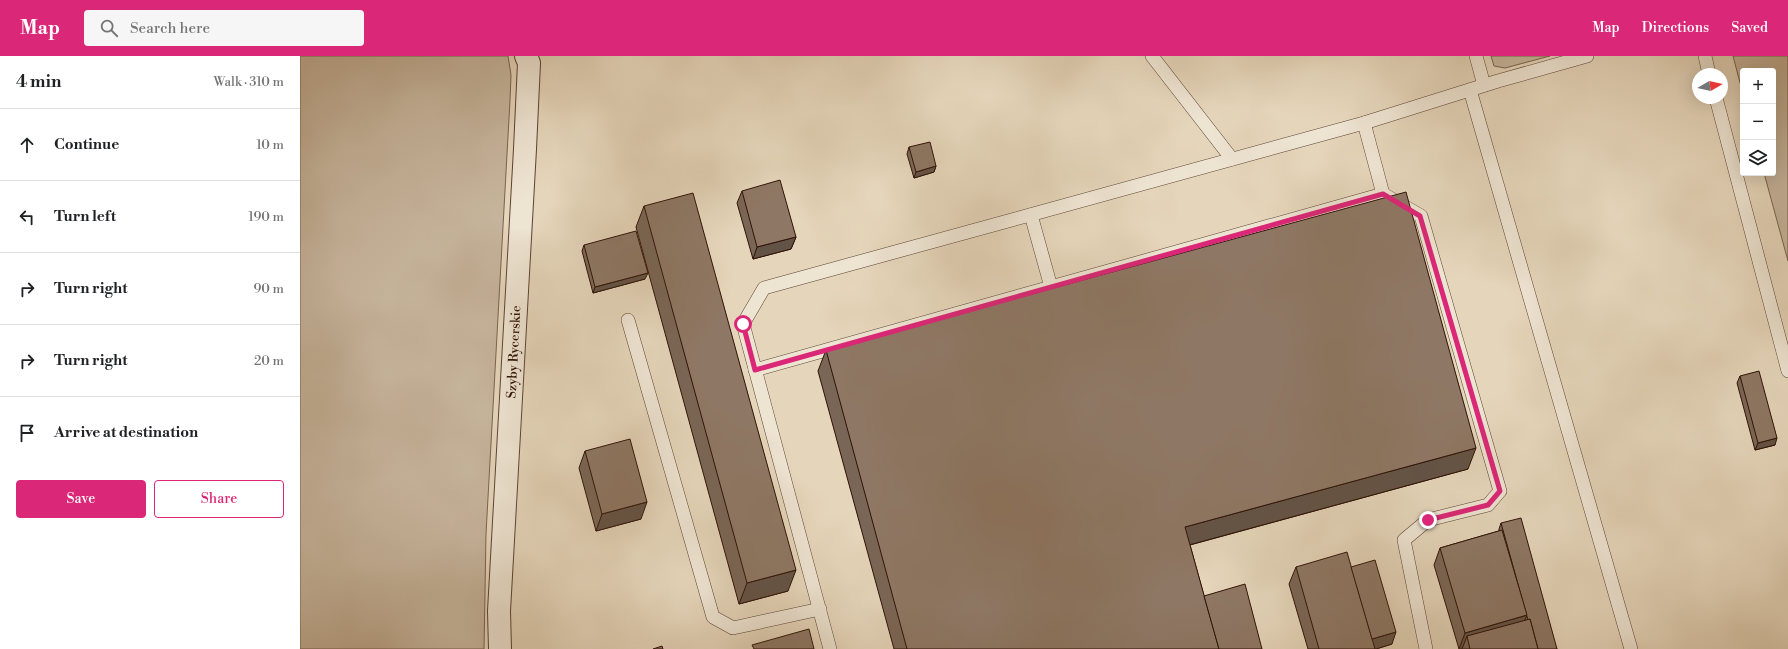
<!DOCTYPE html>
<html lang="en">
<head>
<meta charset="utf-8">
<style>
  body { margin:0; font-family:"Libre Bodoni",serif; background:#f6f6f6; color:#202124 }
  .controls { position:absolute; right:12px; top:12px; display:grid; overflow:hidden; border-radius:4px; box-shadow:0 4px 16px #0002 }
  .controls button { width:36px; height:36px; display:grid; place-items:center; padding:0; border:0; border-bottom:1px solid #e0e0e0; background:#fff; color:#202124; font:20px sans-serif }
  .compass { position:absolute; left:1392px; top:12px; width:36px; height:36px; border-radius:50%; background:#fff; box-shadow:0 4px 16px #0002; rotate:81deg }
  .stop { position:absolute; width:12px; height:12px; margin:-9px; border:3px solid #db2777; border-radius:50%; background:#fff }
  .stop.end { background:#db2777; border-color:#fff; box-shadow:0 1px 4px #0008 }
  .list { margin:0; padding:0; list-style:none }
  h2 { display:flex; justify-content:space-between; align-items:center; height:52px; margin:0; padding:0 16px; font-size:17px }
  h2 small { font-size:13px; font-weight:400; color:#757577 }
  .list li { display:grid; grid-template-columns:26px 1fr auto; gap:12px; align-items:center; box-sizing:border-box; height:72px; padding:0 16px; border-top:1px solid #e0e0e0 }
  .list b { display:block; font-size:15px; white-space:nowrap }
  .list em { font-size:13px; font-style:normal; color:#757577 }
  .actions { display:flex; gap:8px; padding:12px 16px }
  .actions a { flex:1; padding:9px 0; border:1px solid #db2777; border-radius:4px; text-align:center; font-size:14px; color:#db2777 }
  .actions .main { background:#db2777; color:#fff }
  .icon { flex:none; width:22px; height:22px; fill:none; stroke:currentColor; stroke-width:2; stroke-linecap:round; stroke-linejoin:round }
  .map { position:relative; flex:none; width:1488px; height:593px; overflow:hidden }
  header { display:flex; align-items:center; gap:24px; box-sizing:border-box; height:56px; padding:0 20px; background:#db2777; color:#fff }
  header strong { font-size:19px }
  nav { display:flex; gap:22px; margin-inline-start:auto; font-size:14px }
  .search { width:280px; height:36px; background:#f6f6f6; display:flex; align-items:center; gap:10px; box-sizing:border-box; padding:0 14px; border-radius:4px; color:#757577; font-size:15px }
  main { display:flex }
  aside { flex:1; background:#fff }
  .map>svg:first-child { display:block }
</style>
</head>
<body>
<header>
<strong>Map</strong>
<div class="search"><svg class="icon" aria-label="search" viewBox="0 0 24 24"><circle cx="10" cy="10" r="6"/><path d="M15 15l6 6"/></svg>Search here</div>
<nav><a>Map</a><a>Directions</a><a>Saved</a></nav>
</header>
<main>
<aside>
<h2>4 min<small>Walk · 310 m</small></h2>
<ul class="list">
<li><svg class="icon" aria-label="ahead" viewBox="0 0 24 24"><path d="M12 20V5M6 11l6-6 6 6"/></svg><div><b>Continue</b></div><em>10 m</em></li>
<li><svg class="icon" aria-label="left" viewBox="0 0 24 24"><path d="M17 20v-9H6M10 6l-5 5 5 5"/></svg><div><b>Turn left</b></div><em>190 m</em></li>
<li><svg class="icon" aria-label="right" viewBox="0 0 24 24"><path d="M7 20v-9h11M14 6l5 5-5 5"/></svg><div><b>Turn right</b></div><em>90 m</em></li>
<li><svg class="icon" aria-label="right" viewBox="0 0 24 24"><path d="M7 20v-9h11M14 6l5 5-5 5"/></svg><div><b>Turn right</b></div><em>20 m</em></li>
<li><svg class="icon" aria-label="arrive" viewBox="0 0 24 24"><path d="M6 21V4h12l-3 4 3 4H6"/></svg><div><b>Arrive at destination</b></div></li>
</ul>
<div class="actions"><a class="main">Save</a><a>Share</a></div>
</aside>
<div class="map">
<svg width="1488" height="593" viewBox="0 0 1488 593">
  <rect width="100%" height="100%" fill="#e5d5ba"/>
  <filter id="stains"><feTurbulence type="fractalNoise" baseFrequency=".005" numOctaves="4"/><feColorMatrix values="0 0 0 0 .2 0 0 0 0 .09 0 0 0 0 .02 0 0 0 .5 -.17"/></filter>
  <radialGradient id="worn" r=".72"><stop offset=".6" stop-color="#630" stop-opacity="0"/><stop offset="1" stop-color="#630" stop-opacity=".3"/></radialGradient>
  <g fill="#c6b49c" stroke="#7a6352">
    <path d="M0 0H208L211 19 210 44 186 478 184 593H0Z"/>
    <path d="M1191 0H1250L1205 12 1194 10Z"/>
    <path d="M1433 0H1488V205L1464 117H1473V15H1443V38Z"/>
  </g>
  <g fill="none" stroke-linecap="round" stroke-linejoin="round">
    <g stroke="#5c4334" stroke-width="14">
      <g id="lane">
        <path d="M852 0 932 103"/>
        <path d="M1176 0 1184 29"/>
        <path d="M1405 0 1409 18"/>
        <path d="M1170 34 1331 593"/>
        <path d="M1416 42 1488 315"/>
        <path d="M1064 67 1083 138"/>
        <path d="M731 159 751 231"/>
        <path d="M328 264 413 561 433 572 520 553"/>
        <path d="M455 314 1083 138 1121 160 1200 435 1188 449 1128 464 1104 484 1126 593"/>
        <path d="M530 593 443 268 464 232 1064 67 1198 25 1287 0"/>
      </g>
    </g>
    <g stroke="#5c4334" stroke-width="24">
      <path id="street" d="M200 593 199 555 225 93 229 7 226 0"/>
    </g>
    <use href="#lane" stroke="#eee4d2" stroke-width="13"/>
    <use href="#street" stroke="#eee4d2" stroke-width="22"/>
  </g>
  <g fill="#7a6656" stroke="#2f1207">
    <path d="M609 91 636 110 634 116 614 122 607 98Z"/>
    <path d="M442 135 496 181 491 193 453 203 437 147Z"/>
    <path d="M344 150 488 535 439 548 336 171Z"/>
    <path d="M284 189 345 223 293 237 282 195Z"/>
    <path d="M526 294 1168 413 890 489 904 540 962 593H594L518 315Z"/>
    <path d="M1440 320 1475 389 1455 394 1437 327Z"/>
    <path d="M285 395 341 463 296 475 279 412Z"/>
    <path d="M1201 467 1257 593H1159L1134 509 1140 492 1199 475V473Z"/>
    <path d="M996 511H1051L1092 588 1076 593H1008L989 528Z"/>
  </g>
  <g fill="#635346" stroke="#2f1207">
    <path d="M636 110 634 116 614 122 616 116Z"/>
    <path d="M496 181 491 193 453 203 457 191Z"/>
    <path d="M348 217 345 223 293 237 295 231Z"/>
    <path d="M1477 382 1475 389 1455 394 1458 387Z"/>
    <path d="M1176 392 1168 413 878 492 885 471Z"/>
    <path d="M347 446 341 463 296 475 302 458Z"/>
    <path d="M496 514 488 535 439 548 447 527Z"/>
    <path d="M1227 559 1220 576 1167 580 1162 593H1159L1165 577Z"/>
    <path d="M1096 576 1092 588 1076 593H1066L1069 584Z"/>
  </g>
  <g fill="#8e7764" stroke="#2f1207">
    <path d="M630 86 636 110 616 116 609 91Z"/>
    <path d="M480 124 496 181 457 191 442 135Z"/>
    <path d="M1106 136 1176 392 885 471 919 593H607L526 294Z"/>
    <path d="M393 137 496 514 447 527 344 150Z"/>
    <path d="M336 175 348 217 295 231 284 189Z"/>
    <path d="M1459 315 1477 382 1458 387 1440 320Z"/>
    <path d="M330 383 347 446 302 458 285 395Z"/>
    <path d="M1221 462 1257 593H1238L1230 563 1228 564 1201 467Z"/>
    <path d="M1202 474 1227 559 1165 577 1140 492Z"/>
    <path d="M1047 496 1075 593H1019L996 511Z"/>
    <path d="M1075 504 1096 576 1072 583 1051 511Z"/>
    <path d="M945 528 962 593H919L904 540Z"/>
    <path d="M1230 563 1238 593H1170L1167 580Z"/>
    <path d="M509 573 514 593H454L452 589Z"/>
    <path d="M362 590 363 593H353Z"/>
  </g>
  <g fill="none" stroke-linecap="round" stroke-linejoin="round">
    <path stroke="#db2777" stroke-width="5" d="M443 268 455 314 1083 138 1120 160 1200 435 1188 449 1128 464"/>
  </g>
  <g text-anchor="middle" dominant-baseline="central" stroke-width="3" stroke-linejoin="round" paint-order="stroke">
    <g font-size="13" fill="#2f1207" stroke="#eee4d2">
      <text transform="translate(214 296) rotate(-87)">Szyby Rycerskie</text>
    </g>
  </g>
  <rect width="100%" height="100%" filter="url(#stains)"/>
  <rect width="100%" height="100%" fill="url(#worn)"/>
</svg>
<div class="controls">
<button>+</button>
<button>−</button>
<button><svg class="icon" aria-label="layers" viewBox="0 0 24 24"><path d="M12 4l9 5-9 5-9-5zM3 14l9 5 9-5"/></svg></button>
</div>
<svg class="compass" viewBox="-18 -18 36 36"><path d="M0-13l5 13h-10z" fill="#e53935"/><path d="M0 13l5-13h-10z" fill="#757577"/></svg>
<div class="stop" style="left:443px;top:268px"></div>
<div class="stop end" style="left:1128px;top:464px"></div>
</div>
</main>
</body>
</html>
